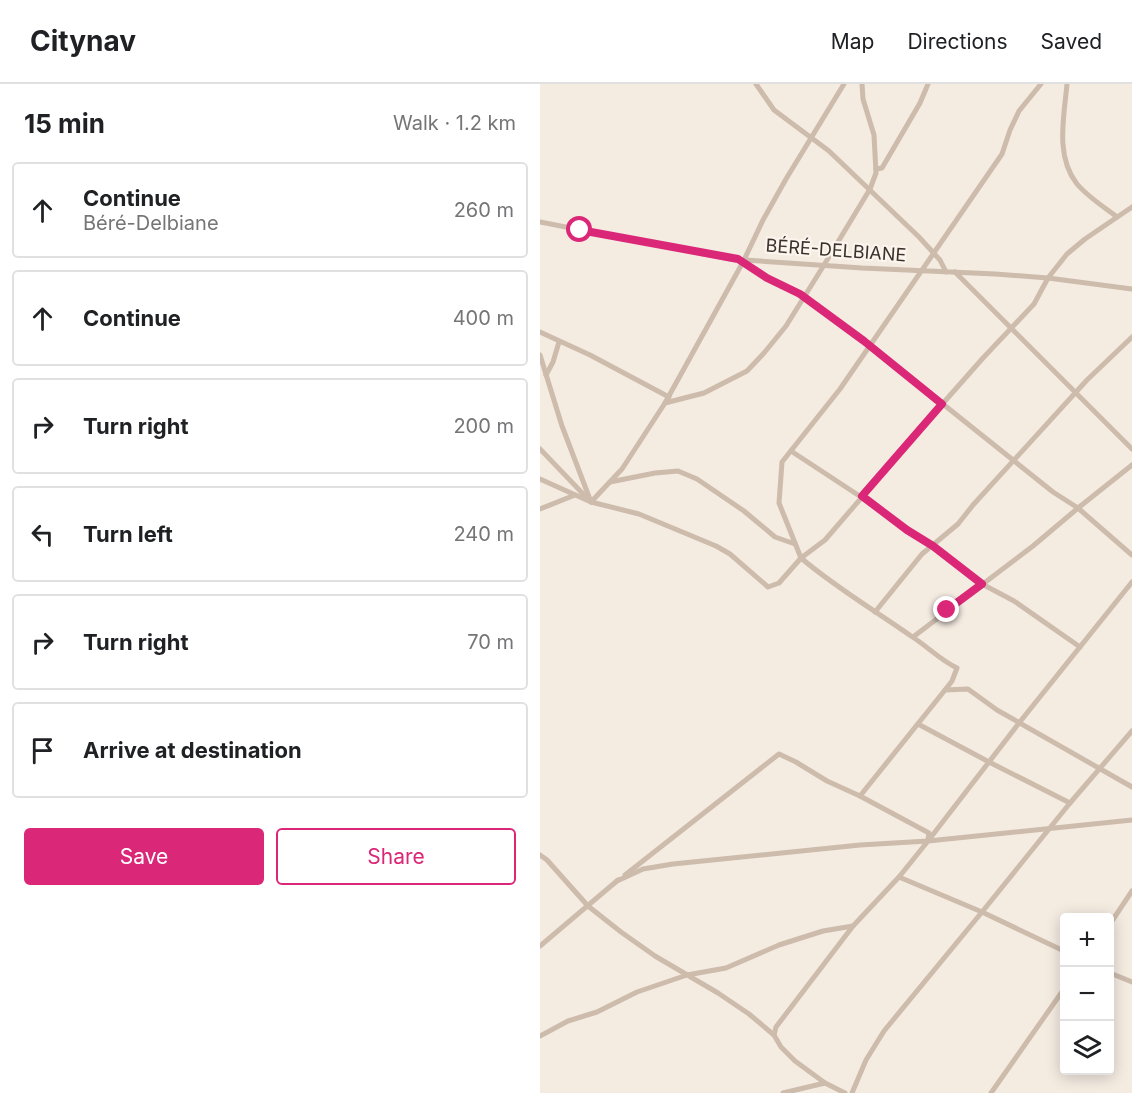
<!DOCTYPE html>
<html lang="en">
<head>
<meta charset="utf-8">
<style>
  body { margin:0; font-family:Inter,sans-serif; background:#f6f6f6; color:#202124 }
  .controls { position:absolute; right:18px; bottom:18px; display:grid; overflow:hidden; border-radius:6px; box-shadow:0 3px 15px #0003 }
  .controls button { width:54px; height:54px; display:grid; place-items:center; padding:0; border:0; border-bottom:2px solid #e0e0e0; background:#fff; color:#202124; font:30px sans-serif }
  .stop { position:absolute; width:18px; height:18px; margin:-14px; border:4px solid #db2777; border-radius:50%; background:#fff }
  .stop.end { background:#db2777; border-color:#fff; box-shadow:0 2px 6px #0008 }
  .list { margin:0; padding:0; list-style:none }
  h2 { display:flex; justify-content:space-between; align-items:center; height:78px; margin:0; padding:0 24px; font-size:26px }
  h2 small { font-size:20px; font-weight:400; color:#757577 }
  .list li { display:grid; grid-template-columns:39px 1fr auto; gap:18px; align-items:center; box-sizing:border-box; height:96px; margin:0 12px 12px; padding:0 12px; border:2px solid #e0e0e0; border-radius:6px }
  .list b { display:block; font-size:22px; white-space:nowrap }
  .list p { margin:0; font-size:20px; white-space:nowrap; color:#757577 }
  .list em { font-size:20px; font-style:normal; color:#757577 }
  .actions { display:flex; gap:12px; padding:18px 24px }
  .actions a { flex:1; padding:14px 0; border:2px solid #db2777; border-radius:6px; text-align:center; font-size:21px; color:#db2777 }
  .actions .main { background:#db2777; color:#fff }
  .icon { flex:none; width:33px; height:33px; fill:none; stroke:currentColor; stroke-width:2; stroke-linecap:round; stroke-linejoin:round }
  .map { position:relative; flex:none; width:592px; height:1009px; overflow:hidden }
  header { display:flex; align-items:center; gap:36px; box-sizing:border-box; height:84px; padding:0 30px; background:#fff; border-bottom:2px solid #e0e0e0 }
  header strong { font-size:28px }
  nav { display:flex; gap:33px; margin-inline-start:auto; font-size:21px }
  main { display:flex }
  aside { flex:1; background:#fff }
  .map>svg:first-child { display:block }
</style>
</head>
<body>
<header>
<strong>Citynav</strong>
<nav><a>Map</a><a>Directions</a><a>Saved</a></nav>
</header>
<main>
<aside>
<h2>15 min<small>Walk · 1.2 km</small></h2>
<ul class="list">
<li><svg class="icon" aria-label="ahead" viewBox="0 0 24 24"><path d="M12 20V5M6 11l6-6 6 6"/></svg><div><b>Continue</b><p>Béré-Delbiane</p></div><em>260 m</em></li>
<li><svg class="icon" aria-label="ahead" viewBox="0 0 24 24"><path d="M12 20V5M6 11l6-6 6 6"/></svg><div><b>Continue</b></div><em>400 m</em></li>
<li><svg class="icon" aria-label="right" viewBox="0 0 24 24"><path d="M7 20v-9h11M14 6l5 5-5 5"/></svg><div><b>Turn right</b></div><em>200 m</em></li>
<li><svg class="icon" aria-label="left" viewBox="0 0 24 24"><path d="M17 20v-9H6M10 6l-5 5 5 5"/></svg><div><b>Turn left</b></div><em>240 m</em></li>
<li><svg class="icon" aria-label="right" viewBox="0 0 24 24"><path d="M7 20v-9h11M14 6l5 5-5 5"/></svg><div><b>Turn right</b></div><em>70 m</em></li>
<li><svg class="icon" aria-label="arrive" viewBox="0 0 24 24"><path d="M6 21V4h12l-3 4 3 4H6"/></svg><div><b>Arrive at destination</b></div></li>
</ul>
<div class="actions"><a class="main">Save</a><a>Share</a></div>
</aside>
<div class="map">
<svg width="592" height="1009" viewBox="0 0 592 1009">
  <rect width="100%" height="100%" fill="#f4ebe1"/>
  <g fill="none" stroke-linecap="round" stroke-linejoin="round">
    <g stroke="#cdbbac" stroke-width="5">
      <path d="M216 0 234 26 289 67 379 153 400 176 406 188"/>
      <path d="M501 0 479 27 470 46 462 70 300 305 242 378 239 419 261 474 285 456 405 317 443 274 494 220 508 194 527 170 545 155 592 123"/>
      <path d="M527 0C524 33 515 72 537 100 548 113 564 123 577 133"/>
      <path d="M336 85 342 84 380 19 388 0"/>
      <path d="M0 138 190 175 322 184 455 190 508 194 592 205"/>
      <path d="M200 176 227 194 260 211 324 257 513 408 538 424 592 471"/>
      <path d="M204 176 223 136 246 95 304 0"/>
      <path d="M415 188 592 365"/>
      <path d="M0 248 50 271 129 313"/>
      <path d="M0 271 22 342 51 418"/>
      <path d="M6 291 13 278 19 258"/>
      <path d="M125 319 164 309 207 287 224 269 246 242 284 181 330 105 336 89 334 51 323 15 322 0"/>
      <path d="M0 365 47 414"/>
      <path d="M251 367 344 428 367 446 393 462 442 500 474 517 540 563"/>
      <path d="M0 395 51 418 99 430 176 462 190 470 228 503 239 499 261 474C295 503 334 526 371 552 387 562 400 576 417 584L412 597 405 606 320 712"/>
      <path d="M70 398 115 389 138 387 157 395 204 427 235 453 255 460"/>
      <path d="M51 418 82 385 125 319 203 178"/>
      <path d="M0 425 35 411"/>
      <path d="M335 528 382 470 418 440 433 421 547 296 592 253"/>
      <path d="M373 553 493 462 538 424 592 381"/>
      <path d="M405 606 428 605 457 626 592 703"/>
      <path d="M378 640 449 678 530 719"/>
      <path d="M0 771 7 776 48 822 81 848 115 872 178 909 209 930 234 951 241 963 255 977 285 999 305 1009"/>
      <path d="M85 791 239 670 256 678 287 697 320 712 389 749 388 755"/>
      <path d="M359 793 442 828 524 867"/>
      <path d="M77 797 103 785 133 780 320 761 388 757 592 736"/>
      <path d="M570 840 592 807"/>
      <path d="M0 862 78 796"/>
      <path d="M570 889 592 898"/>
      <path d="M234 951 236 943 313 842 359 793 388 757 479 639 592 498"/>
      <path d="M0 952 28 937 57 928 97 908 147 891 186 884 239 861 283 847 313 842"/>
      <path d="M243 1009 285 999"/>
      <path d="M312 1009 326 976 344 947 442 828 530 719 592 647"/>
      <path d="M451 1009 524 905"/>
    </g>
  </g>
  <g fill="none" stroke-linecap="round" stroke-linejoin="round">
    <path stroke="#db2777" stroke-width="8" d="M40 146 198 175 227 194 260 210 324 257 402 320 322 412 367 446 393 462 442 500 407 526"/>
  </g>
  <g text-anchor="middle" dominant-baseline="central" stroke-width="4.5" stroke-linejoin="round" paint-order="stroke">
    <g font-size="18" fill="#3b302b" stroke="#fbf5ee">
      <text transform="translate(296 166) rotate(4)">BÉRÉ-DELBIANE</text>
    </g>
  </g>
</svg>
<div class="controls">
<button>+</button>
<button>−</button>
<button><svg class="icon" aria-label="layers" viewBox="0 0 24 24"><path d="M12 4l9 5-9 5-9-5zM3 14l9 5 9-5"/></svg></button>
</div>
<div class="stop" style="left:40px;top:146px"></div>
<div class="stop end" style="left:407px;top:526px"></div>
</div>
</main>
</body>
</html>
